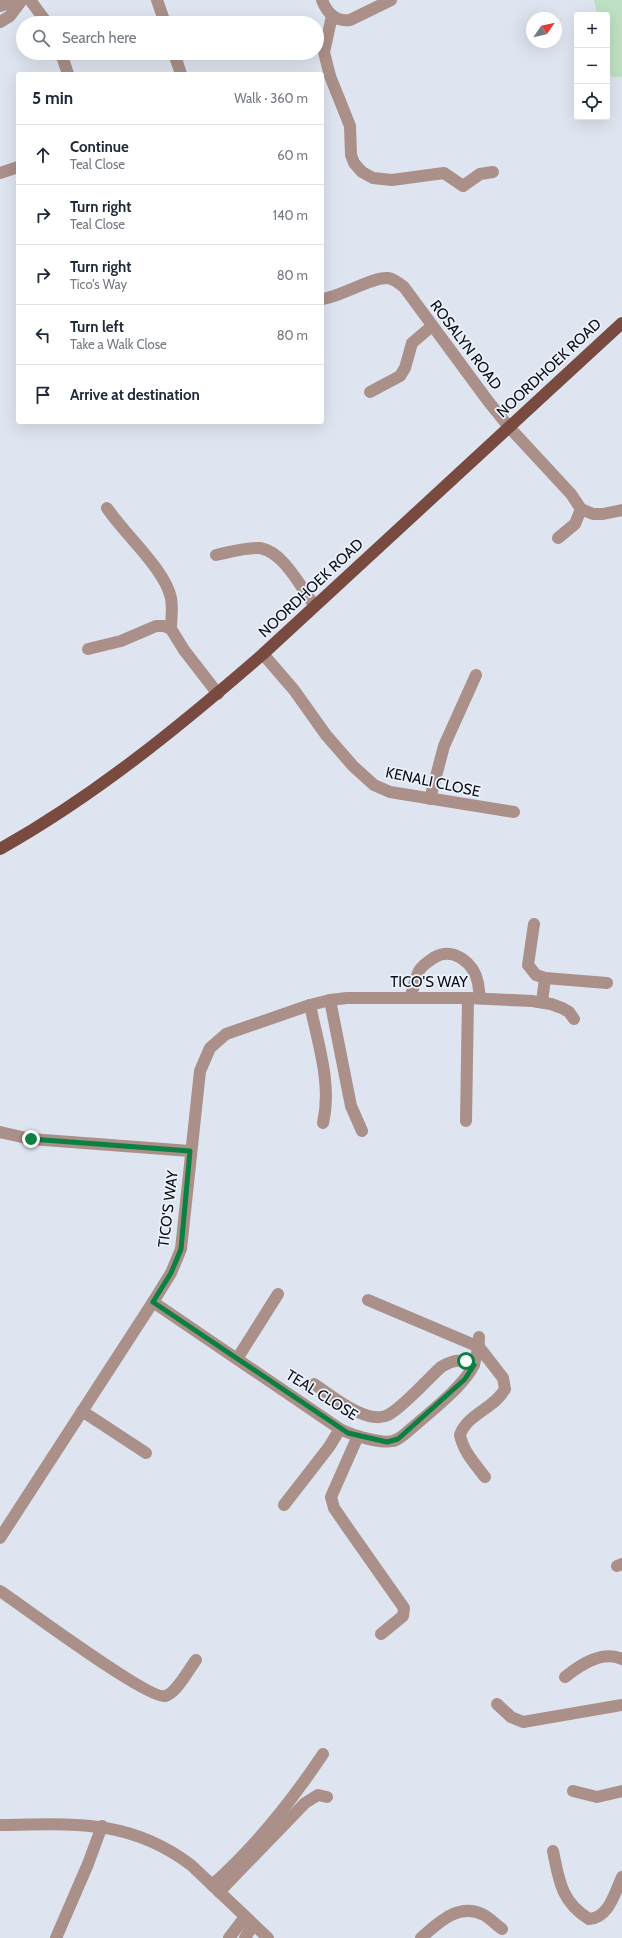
<!DOCTYPE html>
<html lang="en">
<head>
<meta charset="utf-8">
<style>
  body { margin:0; font-family:Cabin,sans-serif; background:#f6f6f7; color:#1f2937 }
  .controls { position:absolute; right:12px; top:12px; display:grid; overflow:hidden; border-radius:4px; box-shadow:0 4px 16px #0002 }
  .controls button { width:36px; height:36px; display:grid; place-items:center; padding:0; border:0; border-bottom:1px solid #e0e1e3; background:#fff; color:#1f2937; font:20px sans-serif }
  .compass { position:absolute; left:526px; top:12px; width:36px; height:36px; border-radius:50%; background:#fff; box-shadow:0 4px 16px #0002; rotate:56deg }
  .stop { position:absolute; width:12px; height:12px; margin:-9px; border:3px solid #0b8043; border-radius:50%; background:#fff }
  .stop.end { background:#0b8043; border-color:#fff; box-shadow:0 1px 4px #0008 }
  .list { margin:0; padding:0; list-style:none }
  h2 { display:flex; justify-content:space-between; align-items:center; height:52px; margin:0; padding:0 16px; font-size:17px }
  h2 small { font-size:13px; font-weight:400; color:#747a83 }
  .list li { display:grid; grid-template-columns:26px 1fr auto; gap:12px; align-items:center; box-sizing:border-box; height:60px; padding:0 16px; border-top:1px solid #e0e1e3 }
  .list b { display:block; font-size:15px; white-space:nowrap }
  .list p { margin:0; font-size:13px; white-space:nowrap; color:#747a83 }
  .list em { font-size:13px; font-style:normal; color:#747a83 }
  .icon { flex:none; width:22px; height:22px; fill:none; stroke:currentColor; stroke-width:2; stroke-linecap:round; stroke-linejoin:round }
  .map { position:relative; flex:none; width:622px; height:1938px; overflow:hidden }
  .search { position:absolute; background:#fff; box-shadow:0 4px 16px #0002; left:16px; top:16px; width:308px; height:44px; display:flex; align-items:center; gap:10px; box-sizing:border-box; padding:0 14px; border-radius:22px; color:#747a83; font-size:15px }
  .panel { position:absolute; background:#fff; box-shadow:0 4px 16px #0002; left:16px; top:72px; width:308px; height:352px; border-radius:4px }
  .map>svg:first-child { display:block }
</style>
</head>
<body>
<div class="map">
<svg width="622" height="1938" viewBox="0 0 622 1938">
  <rect width="100%" height="100%" fill="#dee5f0"/>
  <path fill="#bee0c3" d="M594 0H622V77H611L607 58V15H597Z"/>
  <g fill="none" stroke-linecap="round" stroke-linejoin="round">
    <g stroke="#ab8f89" stroke-width="12">
      <path d="M30 0 47 23"/>
      <path d="M157 0 165 23"/>
      <path d="M322 0C327 13 336 22 350 20L391 0"/>
      <path d="M0 6 19 0"/>
      <path d="M332 16 324 52 330 76 350 126 351 155 354 163 362 172 373 178 392 180 444 173 463 186 480 174 493 172"/>
      <path d="M0 22 10 16 22 0"/>
      <path d="M61 53 68 74"/>
      <path d="M174 53 181 74"/>
      <path d="M0 173 18 167"/>
      <path d="M322 299C343 296 371 277 388 278 394 279 399 283 404 287L488 401 509 427 571 494 581 509 593 514H603L622 510"/>
      <path d="M370 392 400 376 405 368 412 343 432 326"/>
      <path d="M107 508C124 534 165 569 171 598 173 608 171 619 171 629"/>
      <path d="M558 538 575 524 581 509"/>
      <path d="M216 555C230 552 246 547 260 548 284 552 301 588 315 606"/>
      <path d="M88 649 121 641 156 626H164L171 629 184 650 218 694"/>
      <path d="M263 654 294 690 326 735 353 766 374 785 390 792 514 812"/>
      <path d="M430 799 444 746 476 675"/>
      <path d="M534 924 528 965 536 975 545 978 607 983"/>
      <path d="M410 998C413 990 415 979 419 971 422 965 429 961 435 957 454 947 474 963 478 983 479 988 479 993 480 998"/>
      <path d="M330 1000 351 1106 362 1131"/>
      <path d="M542 1002 545 978"/>
      <path d="M310 1005C318 1044 332 1084 323 1123"/>
      <path d="M466 1121 468 998"/>
      <path d="M0 1132 31 1139 190 1151"/>
      <path d="M368 1300 479 1347 503 1378 505 1389C495 1408 467 1414 460 1435 463 1451 475 1464 485 1477"/>
      <path d="M153 1302 340 1429C352 1435 380 1444 393 1441 398 1440 402 1436 406 1433 424 1417 466 1385 474 1364 477 1355 479 1346 479 1337"/>
      <path d="M237 1359 278 1294"/>
      <path d="M314 1384C331 1395 367 1426 388 1415 401 1409 429 1378 441 1367 453 1360 461 1358 474 1365"/>
      <path d="M82 1411 146 1453"/>
      <path d="M358 1436 331 1497 334 1508 345 1524 404 1608 403 1616 381 1634"/>
      <path d="M284 1505 329 1447 340 1429"/>
      <path d="M0 1538 153 1302 171 1273 181 1249 200 1071 210 1048 226 1034 310 1005 330 1000 347 998H468L532 1001 551 1004 562 1008 569 1012 574 1019"/>
      <path d="M617 1566 622 1564"/>
      <path d="M0 1591C23 1606 148 1700 165 1696 176 1694 189 1669 196 1660"/>
      <path d="M565 1677C580 1665 602 1650 622 1659"/>
      <path d="M497 1704 511 1717 523 1722 622 1705"/>
      <path d="M573 1791 597 1797 622 1791"/>
      <path d="M0 1825C72 1824 129 1818 191 1865L268 1938"/>
      <path d="M553 1851C559 1880 561 1902 589 1919 609 1918 615 1892 622 1877"/>
      <path d="M212 1885C255 1847 291 1802 323 1754"/>
      <path d="M219 1892 305 1803 318 1795 327 1797"/>
      <path d="M56 1938 88 1864 102 1826"/>
      <path d="M229 1938 245 1917"/>
      <path d="M245 1938 253 1925"/>
      <path d="M421 1938C439 1922 459 1902 484 1915 490 1918 496 1925 502 1929"/>
    </g>
    <path stroke="#784a40" stroke-width="12" d="M0 849C96 795 180 726 263 654L622 323"/>
  </g>
  <g fill="none" stroke-linecap="round" stroke-linejoin="round">
    <path stroke="#0b8043" stroke-width="5" d="M31 1139 190 1151 181 1249 171 1273 153 1302 348 1433 387 1442 398 1439 465 1379 474 1365 466 1361"/>
  </g>
  <g text-anchor="middle" dominant-baseline="central" stroke-width="3.5" stroke-linejoin="round" paint-order="stroke">
    <g font-size="15" fill="#0d0f13" stroke="#ecf2fd">
      <text transform="translate(466 345) rotate(53)">ROSALYN ROAD</text>
      <text transform="translate(549 368) rotate(-43)">NOORDHOEK ROAD</text>
      <text transform="translate(311 588) rotate(-43)">NOORDHOEK ROAD</text>
      <text transform="translate(433 782) rotate(12)">KENALI CLOSE</text>
      <text x="429" y="982">TICO'S WAY</text>
      <text transform="translate(168 1209) rotate(-83)">TICO'S WAY</text>
      <text transform="translate(322 1395) rotate(32)">TEAL CLOSE</text>
    </g>
  </g>
</svg>
<div class="controls">
<button>+</button>
<button>−</button>
<button><svg class="icon" aria-label="locate" viewBox="0 0 24 24"><circle cx="12" cy="12" r="6"/><path d="M12 2v4M12 18v4M2 12h4M18 12h4"/></svg></button>
</div>
<svg class="compass" viewBox="-18 -18 36 36"><path d="M0-13l5 13h-10z" fill="#e53935"/><path d="M0 13l5-13h-10z" fill="#747a83"/></svg>
<div class="stop" style="left:466px;top:1361px"></div>
<div class="stop end" style="left:31px;top:1139px"></div>
<div class="search"><svg class="icon" aria-label="search" viewBox="0 0 24 24"><circle cx="10" cy="10" r="6"/><path d="M15 15l6 6"/></svg>Search here</div>
<section class="panel">
<h2>5 min<small>Walk · 360 m</small></h2>
<ul class="list">
<li><svg class="icon" aria-label="ahead" viewBox="0 0 24 24"><path d="M12 20V5M6 11l6-6 6 6"/></svg><div><b>Continue</b><p>Teal Close</p></div><em>60 m</em></li>
<li><svg class="icon" aria-label="right" viewBox="0 0 24 24"><path d="M7 20v-9h11M14 6l5 5-5 5"/></svg><div><b>Turn right</b><p>Teal Close</p></div><em>140 m</em></li>
<li><svg class="icon" aria-label="right" viewBox="0 0 24 24"><path d="M7 20v-9h11M14 6l5 5-5 5"/></svg><div><b>Turn right</b><p>Tico's Way</p></div><em>80 m</em></li>
<li><svg class="icon" aria-label="left" viewBox="0 0 24 24"><path d="M17 20v-9H6M10 6l-5 5 5 5"/></svg><div><b>Turn left</b><p>Take a Walk Close</p></div><em>80 m</em></li>
<li><svg class="icon" aria-label="arrive" viewBox="0 0 24 24"><path d="M6 21V4h12l-3 4 3 4H6"/></svg><div><b>Arrive at destination</b></div></li>
</ul>
</section>
</div>
</body>
</html>
